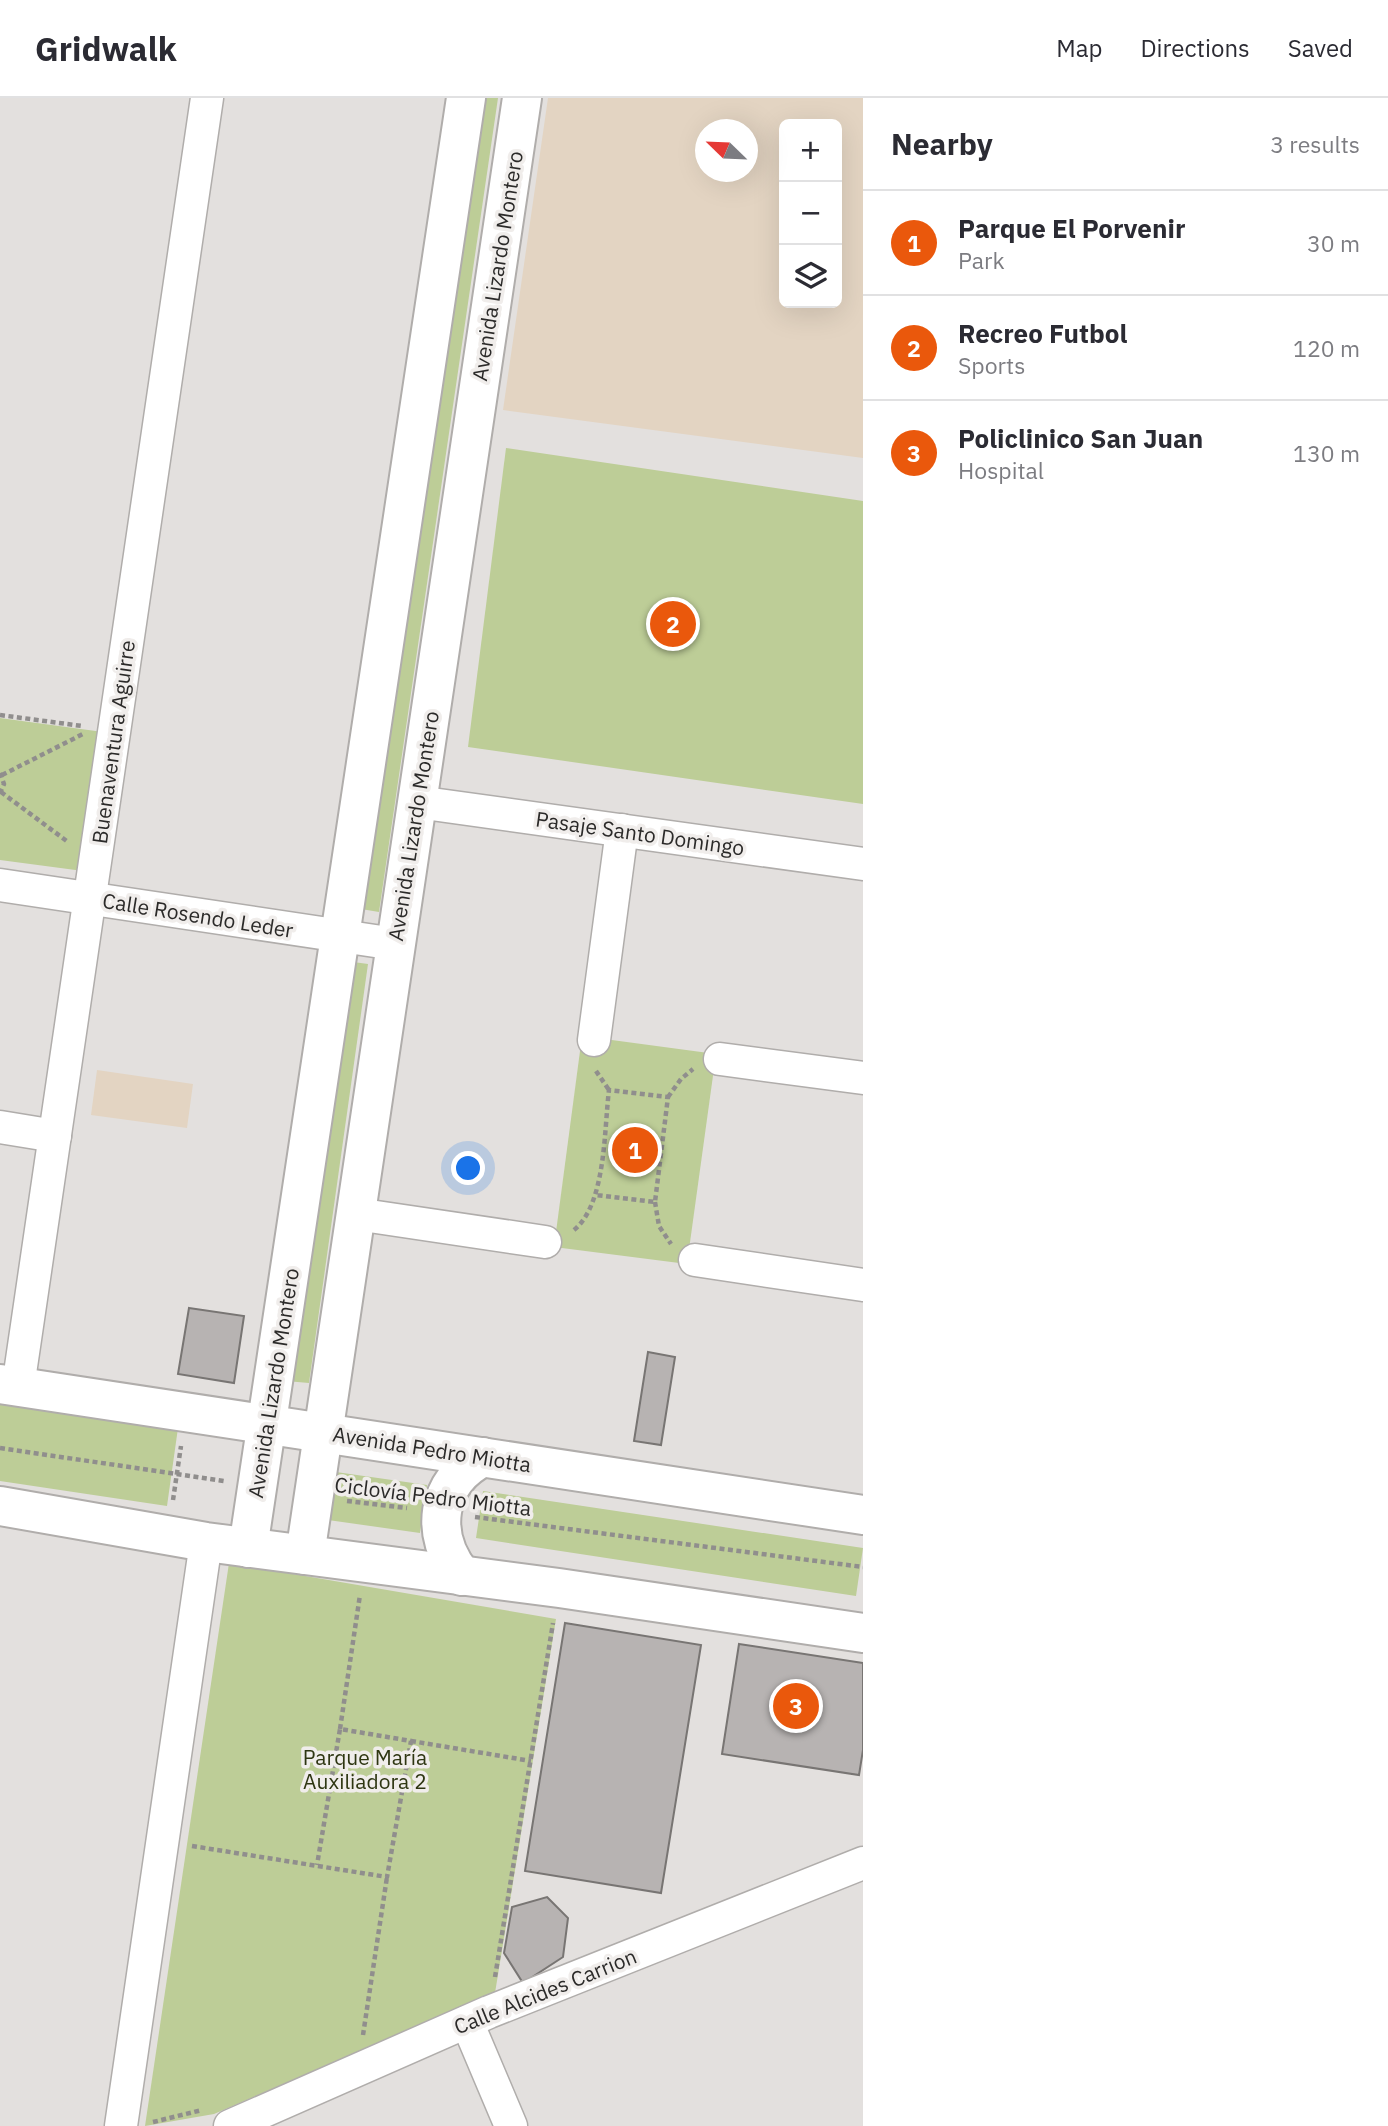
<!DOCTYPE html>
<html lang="en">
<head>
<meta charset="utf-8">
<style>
  body { margin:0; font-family:"IBM Plex Sans",sans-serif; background:#f7f7f7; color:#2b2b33 }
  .controls { position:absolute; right:21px; top:21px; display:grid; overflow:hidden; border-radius:10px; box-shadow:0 7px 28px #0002 }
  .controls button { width:63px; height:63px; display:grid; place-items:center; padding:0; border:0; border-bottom:2px solid #e1e1e2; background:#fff; color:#2b2b33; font:35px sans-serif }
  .compass { position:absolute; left:695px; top:21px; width:63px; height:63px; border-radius:50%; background:#fff; box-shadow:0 7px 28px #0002; rotate:293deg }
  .you { position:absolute; left:469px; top:1071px; width:24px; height:24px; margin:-18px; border:5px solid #fff; border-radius:50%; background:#1a73e8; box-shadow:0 0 0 10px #1a73e833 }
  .badge { display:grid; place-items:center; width:46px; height:46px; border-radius:50%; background:#ea580c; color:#fff; font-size:23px; font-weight:700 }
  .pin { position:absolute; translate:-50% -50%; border:4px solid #fff; box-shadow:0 2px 7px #0006 }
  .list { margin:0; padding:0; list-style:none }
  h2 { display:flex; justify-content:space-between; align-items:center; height:91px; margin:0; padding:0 28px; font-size:30px }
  h2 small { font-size:23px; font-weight:400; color:#7c7c81 }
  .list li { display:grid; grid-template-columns:46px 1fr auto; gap:21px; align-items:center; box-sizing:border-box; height:105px; padding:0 28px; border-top:2px solid #e1e1e2 }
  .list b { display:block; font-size:26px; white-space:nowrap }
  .list p { margin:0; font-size:23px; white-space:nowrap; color:#7c7c81 }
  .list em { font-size:23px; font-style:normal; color:#7c7c81 }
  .icon { flex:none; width:38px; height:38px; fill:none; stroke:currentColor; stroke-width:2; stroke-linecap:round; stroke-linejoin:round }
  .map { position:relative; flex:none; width:863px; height:2028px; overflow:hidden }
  header { display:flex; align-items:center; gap:42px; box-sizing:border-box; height:98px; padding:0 35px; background:#fff; border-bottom:2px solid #e1e1e2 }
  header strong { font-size:33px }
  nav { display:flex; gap:38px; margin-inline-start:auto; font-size:24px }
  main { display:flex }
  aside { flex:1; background:#fff }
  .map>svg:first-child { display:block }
</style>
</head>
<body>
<header>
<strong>Gridwalk</strong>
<nav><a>Map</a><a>Directions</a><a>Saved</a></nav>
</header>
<main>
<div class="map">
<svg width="863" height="2028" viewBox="0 0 863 2028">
  <rect width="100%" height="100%" fill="#e3e0de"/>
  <g fill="#e3d4c2" fill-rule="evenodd">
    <path d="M548 0H863V360L503 312ZM784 26H837V205H784ZM706 32H748V74H706Z"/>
    <path d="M97 972 193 986 187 1030 91 1017Z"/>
  </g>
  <g fill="#bdcd97">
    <path d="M476 0H498L379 814 355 810Z"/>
    <path d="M506 350 863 403V706L468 649Z"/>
    <path d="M0 620 103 634 83 773 0 762Z"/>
    <path d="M346 863 368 866 309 1285 286 1283Z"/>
    <path d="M582 938 716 956 687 1166 554 1149Z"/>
    <path d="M0 1304 178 1330 167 1408 0 1383Z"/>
    <path d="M336 1374 427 1387 420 1435 328 1422Z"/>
    <path d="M483 1393 863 1450 856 1498 476 1440Z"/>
    <path d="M229 1465 556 1521 495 1895 214 2016 145 2028Z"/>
  </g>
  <g fill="#b7b3b2" stroke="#787573" stroke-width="2">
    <path d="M189 1210 244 1218 234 1285 178 1276Z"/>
    <path d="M648 1254 675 1259 661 1347 634 1343Z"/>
    <path d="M565 1525 701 1547 661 1795 525 1773Z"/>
    <path d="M739 1546 863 1565V1652L859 1677 722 1656Z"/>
    <path d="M547 1799 568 1820 563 1859 523 1885 504 1855 512 1809Z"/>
  </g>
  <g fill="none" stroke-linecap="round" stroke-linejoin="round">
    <g stroke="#b0adab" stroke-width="35">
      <g id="street">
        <path d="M417 704 863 766"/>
        <path d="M0 787 395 846"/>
        <path d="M594 942 622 732"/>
        <path d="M720 961 863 980"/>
        <path d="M0 1029 55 1038"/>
        <path d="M356 1116 545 1144"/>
        <path d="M695 1162 863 1187"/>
        <path d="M18 1289 207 0"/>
        <path d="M467 1924 511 2028"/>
        <path d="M121 2028 206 1444"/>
        <path d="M230 2028 489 1914 863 1765"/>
      </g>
    </g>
    <g stroke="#b0adab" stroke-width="42">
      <g id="secondary">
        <path d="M0 1286 863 1417"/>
        <path d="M0 1408 206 1444 559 1490 863 1535"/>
        <path d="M248 1450 466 0"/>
        <path d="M305 1457 522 0"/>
        <path d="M462 1478C429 1437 435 1384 483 1359"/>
      </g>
    </g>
    <g stroke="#908e8d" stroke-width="4.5" stroke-dasharray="5 3.5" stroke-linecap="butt">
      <path d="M0 617 82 628"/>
      <path d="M0 675 4 686 0 695"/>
      <path d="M2 677 83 636"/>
      <path d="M1 694 68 744"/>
      <path d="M596 973 609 992"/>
      <path d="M668 999 681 981 693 971"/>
      <path d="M655 1104 659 1128 671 1146"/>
      <path d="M574 1132C606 1106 604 1032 609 992L668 999 655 1104 596 1097"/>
      <path d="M0 1350 224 1383"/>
      <path d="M173 1402 181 1348"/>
      <path d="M347 1403 407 1410"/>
      <path d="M475 1419 863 1469"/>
      <path d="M340 1631 360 1497"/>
      <path d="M411 1643 531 1663"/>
      <path d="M192 1748 387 1779 411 1643 340 1631 317 1767"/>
      <path d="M495 1879 553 1525"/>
      <path d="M363 1937 387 1779"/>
      <path d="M153 2024 202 2012"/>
    </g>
    <use href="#street" stroke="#fff" stroke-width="32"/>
    <use href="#secondary" stroke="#fff" stroke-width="38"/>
  </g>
  <g text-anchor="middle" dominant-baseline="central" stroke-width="7" stroke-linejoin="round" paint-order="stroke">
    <g font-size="21" fill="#2b2a29" stroke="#f0edeb">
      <text transform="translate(497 168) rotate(-81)">Avenida Lizardo Montero</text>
      <text transform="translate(113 644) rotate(-82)">Buenaventura Aguirre</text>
      <text transform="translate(413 728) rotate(-81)">Avenida Lizardo Montero</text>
      <text transform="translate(640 735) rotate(8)">Pasaje Santo Domingo</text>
      <text transform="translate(198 817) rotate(9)">Calle Rosendo Leder</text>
      <text transform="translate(273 1285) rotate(-81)">Avenida Lizardo Montero</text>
      <text transform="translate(432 1351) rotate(9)">Avenida Pedro Miotta</text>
      <text transform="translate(433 1398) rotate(7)">Ciclovía Pedro Miotta</text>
      <text transform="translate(545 1893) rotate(-22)">Calle Alcides Carrion</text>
    </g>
    <g font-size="21" fill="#2e3612" stroke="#f0edeb">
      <text x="365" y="1659">Parque María<tspan x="365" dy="24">Auxiliadora 2</tspan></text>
    </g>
  </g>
</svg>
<div class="controls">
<button>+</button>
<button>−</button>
<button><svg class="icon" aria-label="layers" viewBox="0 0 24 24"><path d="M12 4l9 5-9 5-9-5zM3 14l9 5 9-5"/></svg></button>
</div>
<svg class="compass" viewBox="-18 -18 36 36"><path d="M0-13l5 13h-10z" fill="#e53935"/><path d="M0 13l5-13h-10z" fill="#7c7c81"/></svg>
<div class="you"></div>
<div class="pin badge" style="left:635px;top:1052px">1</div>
<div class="pin badge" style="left:673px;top:526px">2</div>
<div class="pin badge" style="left:796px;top:1608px">3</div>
</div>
<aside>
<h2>Nearby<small>3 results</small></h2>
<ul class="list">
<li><span class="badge">1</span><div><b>Parque El Porvenir</b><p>Park</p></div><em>30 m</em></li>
<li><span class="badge">2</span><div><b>Recreo Futbol</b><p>Sports</p></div><em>120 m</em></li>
<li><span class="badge">3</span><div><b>Policlinico San Juan</b><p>Hospital</p></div><em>130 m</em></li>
</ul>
</aside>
</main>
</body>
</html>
